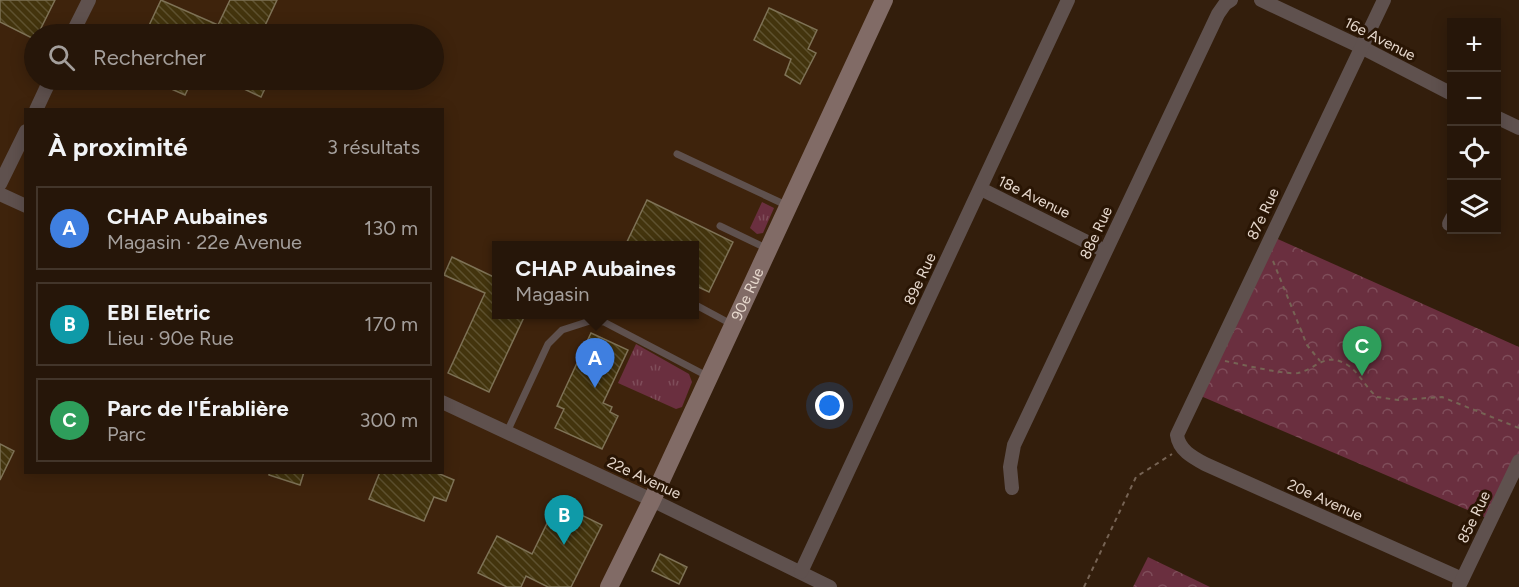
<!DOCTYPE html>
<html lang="fr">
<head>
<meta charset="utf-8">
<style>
  body { margin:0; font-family:Figtree,sans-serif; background:#322317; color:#f1f3f6 }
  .controls { position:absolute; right:18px; top:18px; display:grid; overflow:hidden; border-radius:0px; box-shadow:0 3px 15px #0003 }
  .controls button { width:54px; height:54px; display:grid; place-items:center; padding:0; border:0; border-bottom:2px solid #42352a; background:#261609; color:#f1f3f6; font:30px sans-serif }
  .you { position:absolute; left:830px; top:406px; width:21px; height:21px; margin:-15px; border:4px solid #fff; border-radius:50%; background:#1a73e8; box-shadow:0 0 0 9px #1a73e833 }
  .badge { display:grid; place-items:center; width:39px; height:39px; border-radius:50%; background:#db2777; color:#fff; font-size:20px; font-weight:700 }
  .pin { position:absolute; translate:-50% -50px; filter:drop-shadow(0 2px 3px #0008) }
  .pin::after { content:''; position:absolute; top:32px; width:21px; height:18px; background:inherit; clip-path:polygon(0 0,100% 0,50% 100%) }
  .popup { position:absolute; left:492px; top:241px; width:207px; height:78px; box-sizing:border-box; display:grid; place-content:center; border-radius:0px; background:#261609; filter:drop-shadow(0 2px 4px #0005); font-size:20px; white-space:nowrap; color:#a49f9c }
  .popup b { font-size:22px; color:#f1f3f6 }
  .popup::after { content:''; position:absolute; left:50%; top:100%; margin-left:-12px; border:12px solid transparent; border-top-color:#261609 }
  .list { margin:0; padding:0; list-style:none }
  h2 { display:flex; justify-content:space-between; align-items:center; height:78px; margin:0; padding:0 24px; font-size:26px }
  h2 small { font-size:20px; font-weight:400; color:#a49f9c }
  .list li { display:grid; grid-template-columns:39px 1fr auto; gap:18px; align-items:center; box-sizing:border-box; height:84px; margin:0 12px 12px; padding:0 12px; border:2px solid #42352a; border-radius:0px }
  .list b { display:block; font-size:22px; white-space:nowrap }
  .list p { margin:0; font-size:20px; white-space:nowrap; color:#a49f9c }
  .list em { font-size:20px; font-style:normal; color:#a49f9c }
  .icon { flex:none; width:33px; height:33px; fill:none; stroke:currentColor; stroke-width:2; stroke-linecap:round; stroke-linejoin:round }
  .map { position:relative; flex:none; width:1519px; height:587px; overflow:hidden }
  .search { position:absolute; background:#261609; box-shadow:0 3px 15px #0003; left:24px; top:24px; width:420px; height:66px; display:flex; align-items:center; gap:15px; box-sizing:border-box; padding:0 21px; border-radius:33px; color:#a49f9c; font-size:22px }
  .panel { position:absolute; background:#261609; box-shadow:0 3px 15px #0003; left:24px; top:108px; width:420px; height:366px; border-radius:0px }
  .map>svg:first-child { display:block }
</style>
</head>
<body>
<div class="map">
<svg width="1519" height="587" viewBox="0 0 1519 587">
  <defs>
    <pattern id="grass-tufts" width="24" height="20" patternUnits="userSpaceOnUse" patternTransform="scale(1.5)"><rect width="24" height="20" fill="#6a2f3f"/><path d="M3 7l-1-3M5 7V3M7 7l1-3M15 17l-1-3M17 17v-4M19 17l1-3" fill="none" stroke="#7f4d5a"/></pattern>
    <pattern id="forest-crowns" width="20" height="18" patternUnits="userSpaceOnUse" patternTransform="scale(1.5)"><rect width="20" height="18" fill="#6a2f3f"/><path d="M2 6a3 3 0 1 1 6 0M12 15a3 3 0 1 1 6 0" fill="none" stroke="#7f4d5a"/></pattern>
    <pattern id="building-back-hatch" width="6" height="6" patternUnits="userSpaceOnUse" patternTransform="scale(1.5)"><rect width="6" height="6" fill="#43340d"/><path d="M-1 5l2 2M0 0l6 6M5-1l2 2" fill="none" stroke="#5e512f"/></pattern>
  </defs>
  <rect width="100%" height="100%" fill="#331e0c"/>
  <path fill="#3e230c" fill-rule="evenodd" d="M0 0H884L609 587H0ZM34 34H434V80H34ZM26 110H442V472H26ZM496 246H694V314H496Z"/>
  <g fill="url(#grass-tufts)">
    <path d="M762 202 774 208 763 233 757 234 750 228Z"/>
    <path d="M636 344 689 374 692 382 682 407 676 409 618 383Z"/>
  </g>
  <g fill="url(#forest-crowns)">
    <path d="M1271 236 1519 347V461L1491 520 1196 394Z"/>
    <path d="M1148 557 1210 587H1133Z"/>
  </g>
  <g fill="url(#building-back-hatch)" stroke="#7e7256" stroke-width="1.5">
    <path d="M0 0H55L38 34H34V39L0 22Z"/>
    <path d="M161 0 218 25 230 0H277L261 34H145Z"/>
    <path d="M769 8 817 30 808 49 816 53 800 84 785 75 791 59 754 40Z"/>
    <path d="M151 80H192L185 95Z"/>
    <path d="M241 80H269L261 97 240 87Z"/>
    <path d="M647 200 733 242 709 292 694 285V246H625Z"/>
    <path d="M452 257 496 278V315H525L489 392 448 373 485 293 444 275Z"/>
    <path d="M591 333 628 350 603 403 612 407 610 412 618 416 602 449 555 428 564 409 557 406Z"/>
    <path d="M0 444 14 451 0 480Z"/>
    <path d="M269 472H304L300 485 269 475Z"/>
    <path d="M380 472H435L454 480 446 501 434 497 424 521 369 499Z"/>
    <path d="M557 503 602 525 571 587H548L526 576 521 587H507L478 573 497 536 532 554Z"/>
    <path d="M660 554 687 567 679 584 652 571Z"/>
  </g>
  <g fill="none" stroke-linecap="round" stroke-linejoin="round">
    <g stroke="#766354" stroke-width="2" stroke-dasharray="4.5 4.5" stroke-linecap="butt">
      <path d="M1273 261 1307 345 1320 361"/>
      <path d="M1225 361C1240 364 1285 375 1298 373 1317 369 1325 350 1349 366 1360 374 1367 389 1377 397L1398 400 1442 397 1519 428"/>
      <path d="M1084 587 1136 477 1172 454"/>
    </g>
    <g stroke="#5f514e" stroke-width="7">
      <path d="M677 154 788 206"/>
      <path d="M720 226 768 249"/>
      <path d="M694 304 733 325"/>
      <path d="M507 432 548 344 562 330 593 320 604 322 709 377"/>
    </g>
    <g stroke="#5f514e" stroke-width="14">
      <path d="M1261 0 1361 47 1452 94"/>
      <path d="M1384 0 1177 435C1179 450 1192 457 1205 464L1462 579"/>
      <path d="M72 34 89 0"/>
      <path d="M36 110 50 80"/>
      <path d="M1496 117 1519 128"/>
      <path d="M0 184 26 131"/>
      <path d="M981 189 1105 251"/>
      <path d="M0 194 26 206"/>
      <path d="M1449 224 1452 218"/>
      <path d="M442 402 652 500 830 587"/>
      <path d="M1012 488 1010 467 1014 445 1218 14 1225 4 1231 0"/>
      <path d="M801 572 1068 0"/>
      <path d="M1459 586 1519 461"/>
    </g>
    <path stroke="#816b66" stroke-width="18" id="s1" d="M609 587 652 500 884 0"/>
  </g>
  <g text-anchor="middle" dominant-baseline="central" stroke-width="6" stroke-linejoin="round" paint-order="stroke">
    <g font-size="15" fill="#e7d9ce" stroke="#291504">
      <text transform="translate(1380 39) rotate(27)">16e Avenue</text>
      <text transform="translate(1034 197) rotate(26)">18e Avenue</text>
      <text transform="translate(1263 214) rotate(-65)">87e Rue</text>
      <text transform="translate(1096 233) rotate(-65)">88e Rue</text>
      <text transform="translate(920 279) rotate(-65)">89e Rue</text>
      <text stroke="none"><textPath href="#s1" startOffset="324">90e Rue</textPath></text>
      <text transform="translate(644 478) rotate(25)">22e Avenue</text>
      <text transform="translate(1325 500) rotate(24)">20e Avenue</text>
      <text transform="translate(1474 517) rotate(-64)">85e Rue</text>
    </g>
  </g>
</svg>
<div class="controls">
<button>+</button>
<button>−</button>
<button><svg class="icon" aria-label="locate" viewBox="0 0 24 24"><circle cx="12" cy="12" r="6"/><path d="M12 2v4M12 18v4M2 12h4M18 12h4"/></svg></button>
<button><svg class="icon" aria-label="layers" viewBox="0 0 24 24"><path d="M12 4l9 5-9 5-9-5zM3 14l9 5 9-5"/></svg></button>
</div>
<div class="you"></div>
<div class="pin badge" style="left:595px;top:388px;background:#3f7fe0">A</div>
<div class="popup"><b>CHAP Aubaines</b>Magasin</div>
<div class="pin badge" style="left:564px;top:545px;background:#0f9aa8">B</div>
<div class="pin badge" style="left:1362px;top:376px;background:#2e9e5b">C</div>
<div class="search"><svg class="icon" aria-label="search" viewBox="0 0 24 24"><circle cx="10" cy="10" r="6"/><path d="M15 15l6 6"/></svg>Rechercher</div>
<section class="panel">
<h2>À proximité<small>3 résultats</small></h2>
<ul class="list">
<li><span class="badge" style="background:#3f7fe0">A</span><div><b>CHAP Aubaines</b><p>Magasin · 22e Avenue</p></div><em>130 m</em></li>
<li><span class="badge" style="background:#0f9aa8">B</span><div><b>EBI Eletric</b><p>Lieu · 90e Rue</p></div><em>170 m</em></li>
<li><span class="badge" style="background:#2e9e5b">C</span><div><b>Parc de l'Érablière</b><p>Parc</p></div><em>300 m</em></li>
</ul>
</section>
</div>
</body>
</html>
